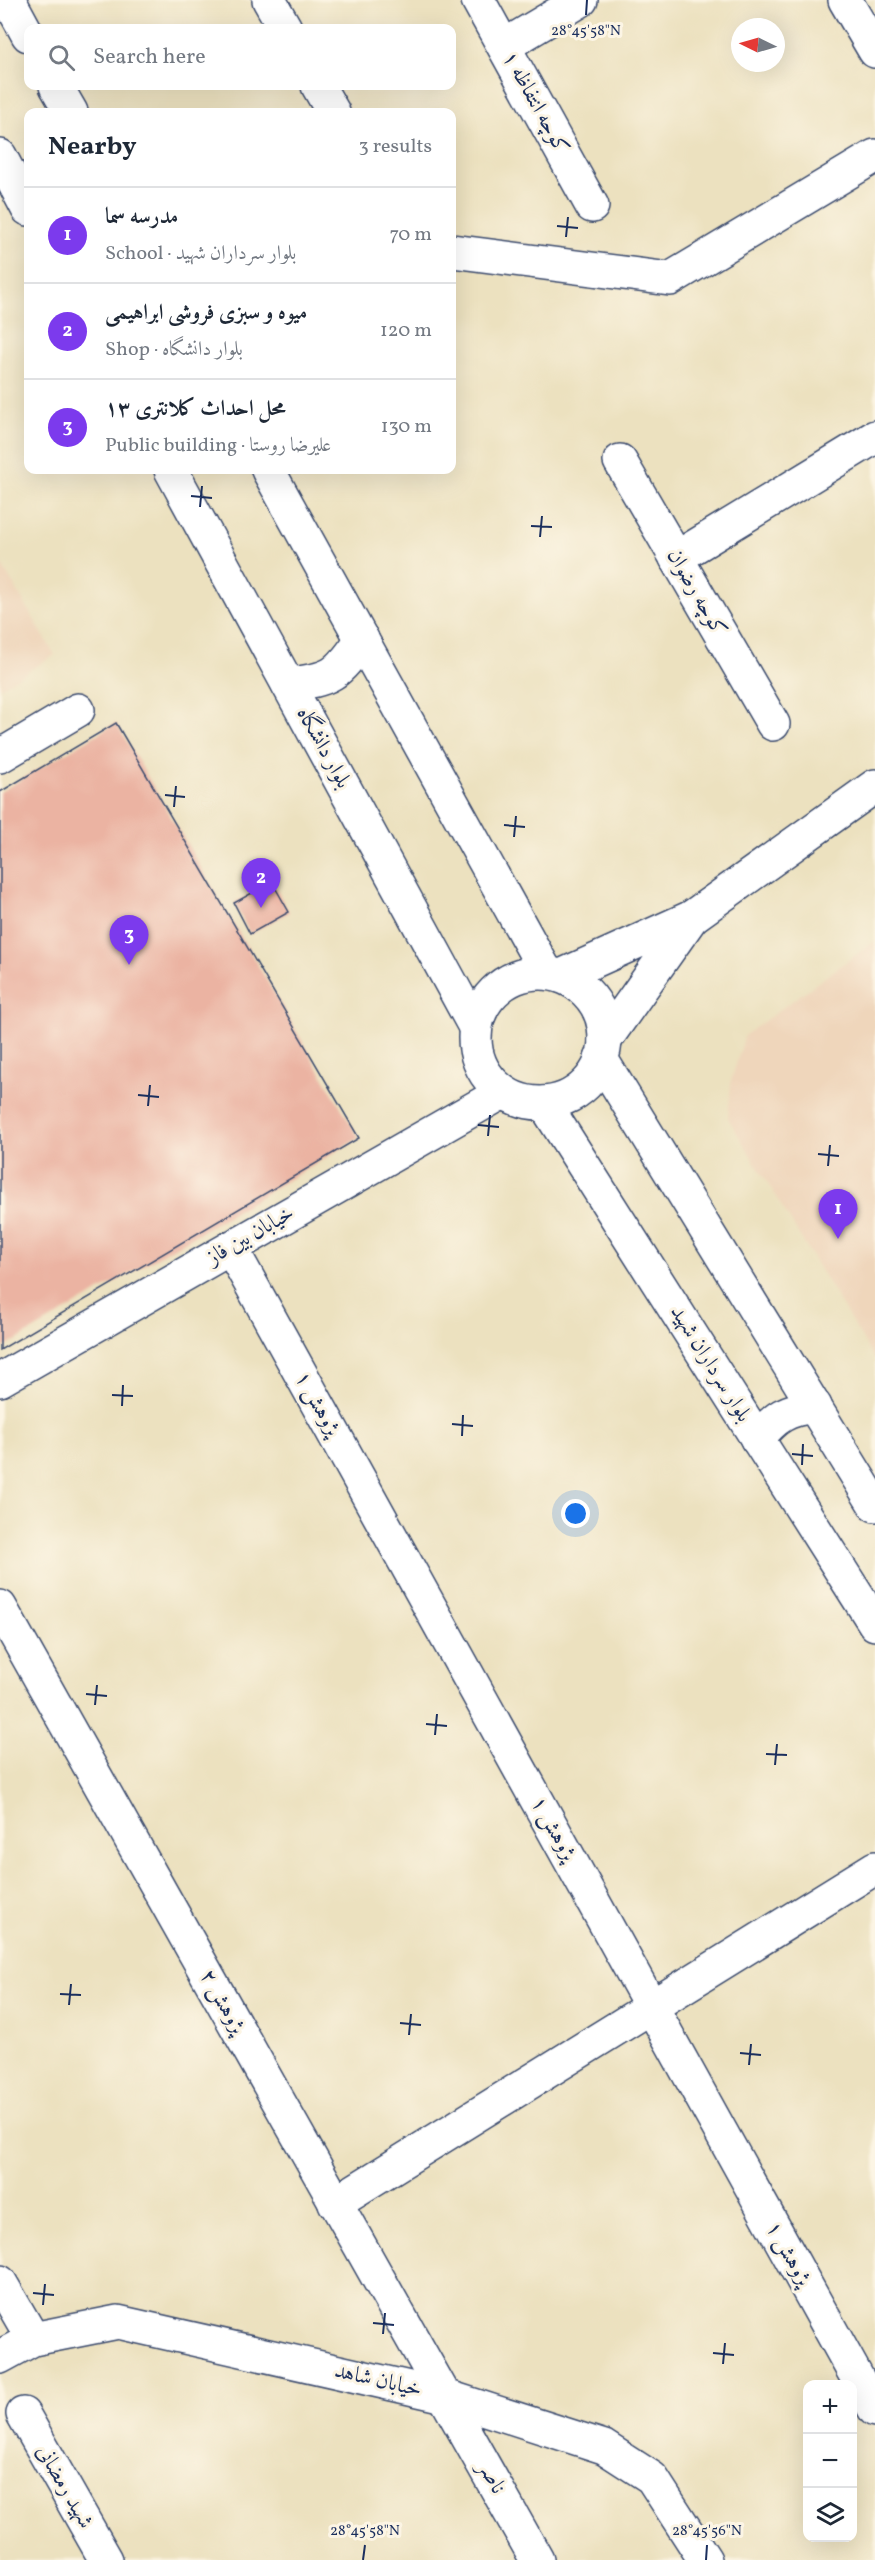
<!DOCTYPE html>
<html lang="en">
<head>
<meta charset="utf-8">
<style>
  body { margin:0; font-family:Vollkorn,Amiri,serif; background:#f2f2f3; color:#1f2937 }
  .controls { position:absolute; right:18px; bottom:18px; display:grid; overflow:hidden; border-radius:12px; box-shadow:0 6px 24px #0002 }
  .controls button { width:54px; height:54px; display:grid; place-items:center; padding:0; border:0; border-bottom:2px solid #e0e1e3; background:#fff; color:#1f2937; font:30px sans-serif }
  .compass { position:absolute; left:731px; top:18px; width:54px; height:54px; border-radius:50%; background:#fff; box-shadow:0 6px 24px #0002; rotate:275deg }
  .you { position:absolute; left:576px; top:1514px; width:21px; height:21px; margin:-15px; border:4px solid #fff; border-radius:50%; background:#1a73e8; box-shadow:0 0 0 9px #1a73e833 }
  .badge { display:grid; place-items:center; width:39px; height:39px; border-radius:50%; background:#7c3aed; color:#fff; font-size:20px; font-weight:700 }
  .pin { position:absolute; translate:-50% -50px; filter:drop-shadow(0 2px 3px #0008) }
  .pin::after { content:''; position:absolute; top:32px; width:21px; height:18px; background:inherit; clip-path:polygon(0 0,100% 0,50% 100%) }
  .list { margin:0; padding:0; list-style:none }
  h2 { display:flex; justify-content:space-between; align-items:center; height:78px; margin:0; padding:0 24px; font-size:26px }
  h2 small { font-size:20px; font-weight:400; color:#747a83 }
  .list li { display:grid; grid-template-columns:39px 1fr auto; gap:18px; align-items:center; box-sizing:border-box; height:96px; padding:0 24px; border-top:2px solid #e0e1e3 }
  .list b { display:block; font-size:22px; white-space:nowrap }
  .list p { margin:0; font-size:20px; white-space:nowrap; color:#747a83 }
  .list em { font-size:20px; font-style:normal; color:#747a83 }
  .icon { flex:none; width:33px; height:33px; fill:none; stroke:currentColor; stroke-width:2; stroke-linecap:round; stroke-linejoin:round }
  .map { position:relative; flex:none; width:875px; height:2560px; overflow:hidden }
  .search { position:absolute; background:#fff; box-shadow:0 6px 24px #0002; left:24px; top:24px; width:432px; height:66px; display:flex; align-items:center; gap:15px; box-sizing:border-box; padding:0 21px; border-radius:12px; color:#747a83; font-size:22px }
  .panel { position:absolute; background:#fff; box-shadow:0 6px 24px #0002; left:24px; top:108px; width:432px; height:366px; border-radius:12px }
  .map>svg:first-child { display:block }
</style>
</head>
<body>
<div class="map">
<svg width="875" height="2560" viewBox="0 0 875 2560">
  <rect width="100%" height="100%" fill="#fcf5e5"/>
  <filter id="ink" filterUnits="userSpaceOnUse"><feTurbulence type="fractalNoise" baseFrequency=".0167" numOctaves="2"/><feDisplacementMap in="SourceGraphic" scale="12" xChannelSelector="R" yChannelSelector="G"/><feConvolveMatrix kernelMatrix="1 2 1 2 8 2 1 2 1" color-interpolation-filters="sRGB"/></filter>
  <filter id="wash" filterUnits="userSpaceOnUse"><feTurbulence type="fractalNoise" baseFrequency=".008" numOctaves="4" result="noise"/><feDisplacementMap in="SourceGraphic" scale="24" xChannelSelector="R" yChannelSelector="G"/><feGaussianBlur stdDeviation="1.35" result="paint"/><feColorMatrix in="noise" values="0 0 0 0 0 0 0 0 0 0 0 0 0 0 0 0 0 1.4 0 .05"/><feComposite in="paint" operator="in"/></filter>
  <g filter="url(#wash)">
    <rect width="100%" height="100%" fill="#ece1bf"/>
    <g fill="#efd6bb">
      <path d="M0 562 55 655 0 688Z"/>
      <path d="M875 941V1360L728 1118 731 1081 745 1035Z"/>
    </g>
    <g id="blocks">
      <g fill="#ebb3a2">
        <path d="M116 723 359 1138 0 1350V792Z"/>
        <path d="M272 882 289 912 250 934 234 903Z"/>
      </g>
    </g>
  </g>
  <g filter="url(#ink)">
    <use href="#blocks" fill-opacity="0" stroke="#3a4a6d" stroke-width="1.5"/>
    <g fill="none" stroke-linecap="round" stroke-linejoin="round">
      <g stroke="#3a4a6d" stroke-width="36">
        <g id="minor">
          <path d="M269 0 285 28"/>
          <path d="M478 0 592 206"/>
          <path d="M845 0 875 51"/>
          <path d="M504 46 581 0"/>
          <path d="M318 86 333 112"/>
          <path d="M452 251 670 279 875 156"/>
          <path d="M620 461 773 724"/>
          <path d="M676 558 875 437"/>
          <path d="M0 756 78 710"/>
          <path d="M692 917 875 786"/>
          <path d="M561 976 692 917 605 1040"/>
          <path d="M231 1248 875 2410"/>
          <path d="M0 1380 503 1092"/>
          <path d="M0 1607 537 2560"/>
          <path d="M335 2203 875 1868"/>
          <path d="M0 2282 33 2339"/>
          <path d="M0 2357 33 2339 118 2322 445 2396 604 2447 652 2478 705 2560"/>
          <path d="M23 2414 106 2560"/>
        </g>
      </g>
      <g stroke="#3a4a6d" stroke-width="36">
        <g id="major">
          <path d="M9 0 28 35"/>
          <path d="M56 86 71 112"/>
          <path d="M0 156 28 209"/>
          <path d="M171 470 475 1027"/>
          <path d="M268 470 546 972"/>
          <path d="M288 684C331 680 338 675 362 639"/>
          <circle cx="540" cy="1038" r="65"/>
          <path d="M601 1059 875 1505"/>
          <path d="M544 1103 875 1624"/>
          <path d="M757 1439C776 1416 786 1410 815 1406"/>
        </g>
      </g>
      <use href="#minor" stroke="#fff" stroke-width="33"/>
      <use href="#major" stroke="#fff" stroke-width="33"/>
    </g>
  </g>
  <path fill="none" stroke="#1b2f5e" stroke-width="2" d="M586 15 587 0M557 226 578 228M566 237 568 217M191 496 212 498M200 507 202 486M531 526 552 527M540 537 542 516M165 795 185 797M174 807 176 786M504 825 525 827M514 837 516 816M138 1095 159 1097M148 1106 150 1085M478 1125 499 1127M488 1136 490 1115M818 1154 839 1156M828 1166 830 1145M112 1395 133 1396M122 1406 123 1385M452 1424 473 1426M462 1436 463 1415M792 1454 813 1456M802 1465 803 1444M86 1694 107 1696M95 1705 97 1685M426 1724 447 1726M435 1735 437 1714M766 1754 787 1755M775 1765 777 1744M60 1994 81 1995M69 2005 71 1984M400 2023 421 2025M409 2035 411 2014M740 2053 761 2055M749 2065 751 2044M33 2293 54 2295M43 2305 45 2284M373 2323 394 2325M383 2334 385 2313M713 2353 734 2355M723 2364 725 2343M363 2560 365 2545M706 2560 707 2545"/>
  <g text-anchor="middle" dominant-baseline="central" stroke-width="6" stroke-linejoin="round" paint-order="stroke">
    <g font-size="22" fill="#1b2f5e" stroke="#fcf5e5">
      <text transform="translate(535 103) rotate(61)">کوچه انتفاظه ۱</text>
      <text transform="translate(696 593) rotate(60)">کوچه رضوان</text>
      <text transform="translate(323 748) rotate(61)">بلوار دانشگاه</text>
      <text transform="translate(251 1236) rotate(-30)">خیابان بین فاز</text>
      <text transform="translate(710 1364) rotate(58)">بلوار سرداران شهید</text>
      <text transform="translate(317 1404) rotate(61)">پژوهش ۱</text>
      <text transform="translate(553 1829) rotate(61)">پژوهش ۱</text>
      <text transform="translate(222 2002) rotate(61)">پژوهش ۲</text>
      <text transform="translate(788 2254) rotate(61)">پژوهش ۱</text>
      <text transform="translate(378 2381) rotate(13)">خیابان شاهد</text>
      <text transform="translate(491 2478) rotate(61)">ناصر</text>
      <text transform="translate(64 2487) rotate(60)">شهید رمضانی</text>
    </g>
  </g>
  <g font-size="15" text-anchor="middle" fill="#1b2f5e" stroke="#fcf5e5" stroke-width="6" stroke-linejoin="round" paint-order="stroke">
    <text x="586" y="35">28°45'58"N</text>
    <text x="365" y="2535">28°45'58"N</text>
    <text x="707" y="2535">28°45'56"N</text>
  </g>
</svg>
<div class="controls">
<button>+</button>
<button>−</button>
<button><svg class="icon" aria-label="layers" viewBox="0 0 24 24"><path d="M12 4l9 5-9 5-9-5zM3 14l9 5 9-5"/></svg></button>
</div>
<svg class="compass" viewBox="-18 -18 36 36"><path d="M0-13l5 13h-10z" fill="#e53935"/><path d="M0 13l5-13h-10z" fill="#747a83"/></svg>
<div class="you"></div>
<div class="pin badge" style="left:838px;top:1239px">1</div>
<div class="pin badge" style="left:261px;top:908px">2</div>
<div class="pin badge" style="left:129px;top:965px">3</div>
<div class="search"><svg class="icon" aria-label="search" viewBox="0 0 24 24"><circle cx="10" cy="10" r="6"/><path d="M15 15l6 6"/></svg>Search here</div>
<section class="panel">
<h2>Nearby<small>3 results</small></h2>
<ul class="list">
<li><span class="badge">1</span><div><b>مدرسه سما</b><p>School · بلوار سرداران شهید</p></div><em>70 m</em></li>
<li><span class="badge">2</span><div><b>میوه و سبزی فروشی ابراهیمی</b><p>Shop · بلوار دانشگاه</p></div><em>120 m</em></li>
<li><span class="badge">3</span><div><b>محل احداث کلانتری ۱۳</b><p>Public building · علیرضا روستا</p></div><em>130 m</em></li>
</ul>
</section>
</div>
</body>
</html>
